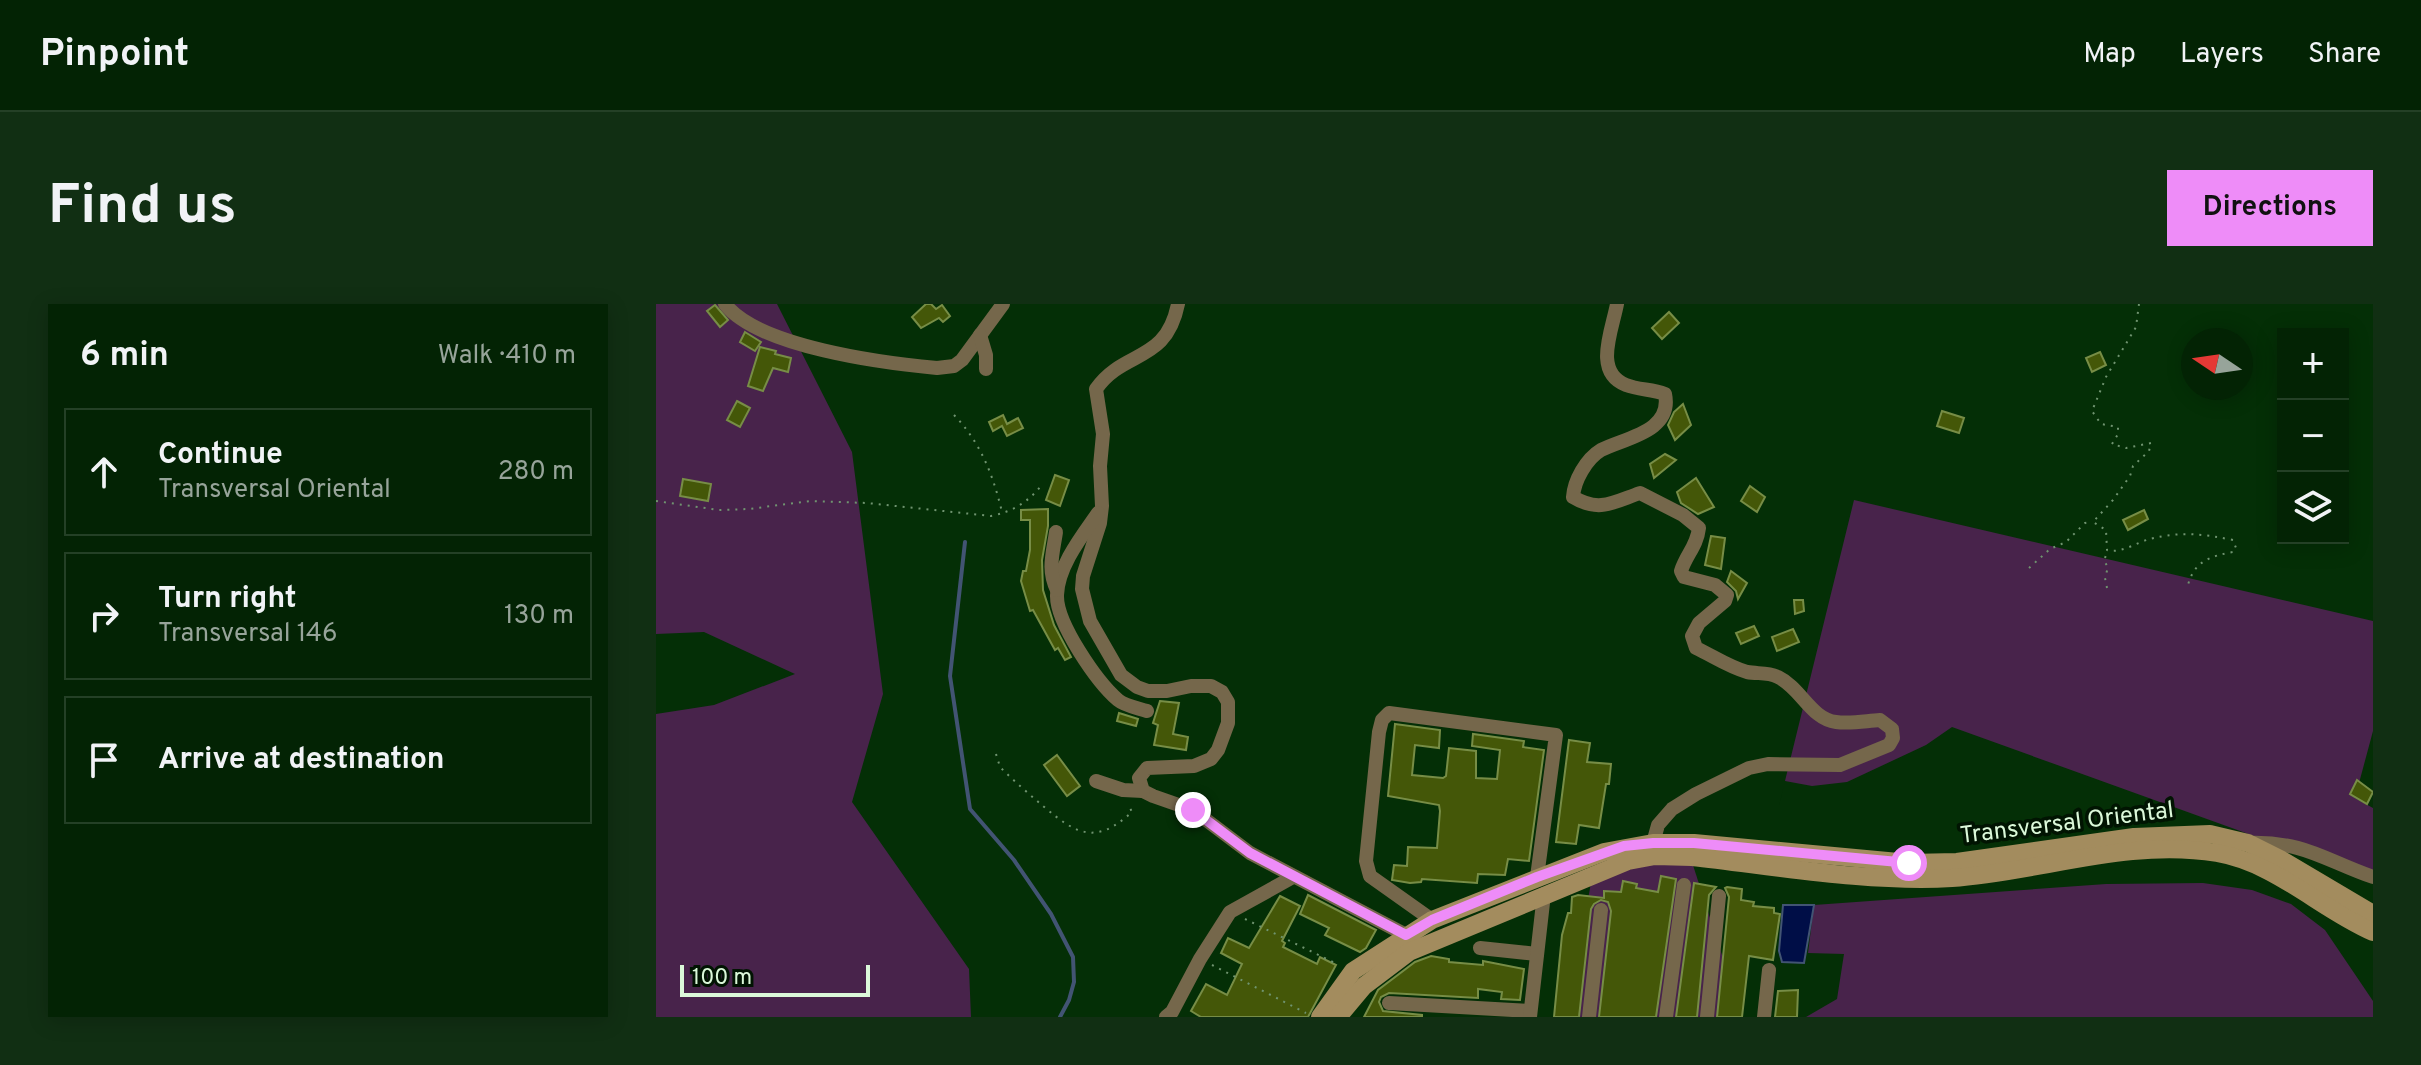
<!DOCTYPE html>
<html lang="en">
<head>
<meta charset="utf-8">
<style>
  body { margin:0; font-family:Overpass,sans-serif; background:#112f13; color:#f1f3f6 }
  .controls { position:absolute; right:24px; top:24px; display:grid; overflow:hidden; border-radius:0px; box-shadow:0 4px 20px #0003 }
  .controls button { width:72px; height:72px; display:grid; place-items:center; padding:0; border:0; border-bottom:2px solid #244026; background:#032304; color:#f1f3f6; font:40px sans-serif }
  .compass { position:absolute; left:1525px; top:24px; width:72px; height:72px; border-radius:50%; background:#032304; box-shadow:0 4px 20px #0003; rotate:283deg }
  .scale { position:absolute; left:24px; bottom:20px; width:190px; box-sizing:border-box; padding-left:8px; border:4px solid #dbf8d9; border-top:0; font-size:22px; line-height:28px; white-space:nowrap; color:#dbf8d9; -webkit-text-stroke:6px #011402; paint-order:stroke }
  .stop { position:absolute; width:24px; height:24px; margin:-18px; border:6px solid #ee8cf8; border-radius:50%; background:#fff }
  .stop.end { background:#ee8cf8; border-color:#fff; box-shadow:0 2px 8px #0008 }
  .list { margin:0; padding:0; list-style:none }
  h2 { display:flex; justify-content:space-between; align-items:center; height:104px; margin:0; padding:0 32px; font-size:34px }
  h2 small { font-size:26px; font-weight:400; color:#97a49a }
  .list li { display:grid; grid-template-columns:52px 1fr auto; gap:24px; align-items:center; box-sizing:border-box; height:128px; margin:0 16px 16px; padding:0 16px; border:2px solid #244026; border-radius:0px }
  .list b { display:block; font-size:30px; white-space:nowrap }
  .list p { margin:0; font-size:26px; white-space:nowrap; color:#97a49a }
  .list em { font-size:26px; font-style:normal; color:#97a49a }
  .icon { flex:none; width:44px; height:44px; fill:none; stroke:currentColor; stroke-width:2; stroke-linecap:round; stroke-linejoin:round }
  .map { position:relative; flex:none; width:1717px; height:713px; overflow:hidden; border-radius:0px }
  header { display:flex; align-items:center; gap:48px; box-sizing:border-box; height:112px; padding:0 40px; background:#032304; border-bottom:2px solid #244026 }
  header strong { font-size:38px }
  nav { display:flex; gap:44px; margin-inline-start:auto; font-size:28px }
  .intro { display:flex; align-items:center; justify-content:space-between; box-sizing:border-box; height:192px; padding:0 48px }
  h1 { margin:0; font-size:56px }
  .button { padding:20px 36px; border-radius:0px; background:#ee8cf8; color:#111; font-size:28px; font-weight:700 }
  main { display:flex; gap:48px; padding:0 48px }
  aside { flex:1; background:#032304; border-radius:0px; box-shadow:0 4px 20px #0003 }
  .map>svg:first-child { display:block }
</style>
</head>
<body>
<header>
<strong>Pinpoint</strong>
<nav><a>Map</a><a>Layers</a><a>Share</a></nav>
</header>
<div class="intro"><h1>Find us</h1><a class="button">Directions</a></div>
<main>
<aside>
<h2>6 min<small>Walk · 410 m</small></h2>
<ul class="list">
<li><svg class="icon" aria-label="ahead" viewBox="0 0 24 24"><path d="M12 20V5M6 11l6-6 6 6"/></svg><div><b>Continue</b><p>Transversal Oriental</p></div><em>280 m</em></li>
<li><svg class="icon" aria-label="right" viewBox="0 0 24 24"><path d="M7 20v-9h11M14 6l5 5-5 5"/></svg><div><b>Turn right</b><p>Transversal 146</p></div><em>130 m</em></li>
<li><svg class="icon" aria-label="arrive" viewBox="0 0 24 24"><path d="M6 21V4h12l-3 4 3 4H6"/></svg><div><b>Arrive at destination</b></div></li>
</ul>
</aside>
<div class="map">
<svg width="1717" height="713" viewBox="0 0 1717 713">
  <rect width="100%" height="100%" fill="#042f06"/>
  <g fill="#48234b">
    <path d="M0 0H121L196 148 227 390 196 498 313 665 315 713H0V410L58 401 139 370 48 328 0 330Z"/>
    <path d="M1198 196 1717 317V427L1699 494 1717 504V575L1296 423 1270 441 1191 478 1156 482 1129 477 1114 538Z"/>
    <path d="M1000 555H1035L1086 713H911L936 573Z"/>
    <path d="M1547 579 1596 586 1635 600 1669 626 1717 697V713H1150L1181 695 1188 650 1152 649 1158 601 1450 580Z"/>
  </g>
  <path fill="#000e47" stroke="#425473" stroke-width="2" d="M1127 601H1158L1148 659 1126 658 1123 647Z"/>
  <g fill="none" stroke-linecap="round" stroke-linejoin="round">
    <path stroke="#425473" stroke-width="4" d="M309 238 294 372 314 505 358 556 395 610 417 653 418 678 413 696 404 713"/>
  </g>
  <g fill="#445708" stroke="#778d46" stroke-width="2">
    <path d="M270 0H275L280 5 286 1 294 12 287 18 283 14 265 24 256 13Z"/>
    <path d="M59 1 72 16 64 23 51 7Z"/>
    <path d="M1013 8 1023 19 1006 35 996 24Z"/>
    <path d="M89 28 105 38 99 47 84 38Z"/>
    <path d="M104 43 120 47 119 50 135 54 132 68 117 64 107 87 92 82Z"/>
    <path d="M1444 48 1450 61 1436 68 1430 54Z"/>
    <path d="M81 97 94 104 84 123 71 116Z"/>
    <path d="M1027 100 1035 121 1019 136 1012 121 1018 108Z"/>
    <path d="M1286 107 1308 114 1303 129 1281 122Z"/>
    <path d="M347 111 351 120 362 114 367 124 351 132 346 122 337 127 333 118Z"/>
    <path d="M1009 150 1020 156 998 174 994 160Z"/>
    <path d="M399 171 413 176 404 202 390 196Z"/>
    <path d="M1040 174 1058 203 1042 210 1025 199 1021 188Z"/>
    <path d="M27 175 55 180 52 197 24 192Z"/>
    <path d="M1094 182 1109 193 1101 208 1085 197Z"/>
    <path d="M392 205V222L386 256 387 286 398 321 415 353 409 356 402 344 399 346 377 306 374 307 365 277 367 267H370L374 246V216H365V206Z"/>
    <path d="M1488 206 1492 215 1472 226 1467 216Z"/>
    <path d="M1055 232 1069 234 1065 265 1049 261Z"/>
    <path d="M1075 267 1091 279 1082 295 1080 287 1071 278Z"/>
    <path d="M1138 296H1147L1148 307 1139 310Z"/>
    <path d="M1098 322 1103 332 1085 340 1080 329Z"/>
    <path d="M1137 325 1143 338 1121 347 1116 333Z"/>
    <path d="M504 397 523 399 517 430 532 433 530 446 498 441 502 421 497 419Z"/>
    <path d="M463 409 482 415 480 422 461 417Z"/>
    <path d="M739 420 784 426 783 444 759 441 756 471 787 474 790 472 793 444 820 447V474L841 475 844 446 816 442 817 430 868 437 867 443 888 446 873 557 852 555 849 571 822 570 821 579 766 575 765 578 754 579 736 576 738 561 751 562 752 543 781 544 784 507 783 501 732 492Z"/>
    <path d="M913 436 934 439 931 458 955 460 953 480H950L943 524 923 521 920 540 900 538Z"/>
    <path d="M401 451 424 482 411 492 388 461Z"/>
    <path d="M1701 476 1717 488 1711 500 1694 490Z"/>
    <path d="M1005 572 1020 575 1000 713H943L955 607 952 598 945 596 938 600 935 605 923 713H898L906 631 912 609H915L916 593 922 591 948 594V587L965 588 967 577 981 580 980 584 1002 588Z"/>
    <path d="M1038 579 1060 583 1053 591 1041 713H1020Z"/>
    <path d="M1071 583 1086 585 1085 596 1098 598 1097 602 1118 604V609L1124 610 1117 656 1093 652 1086 713H1061L1073 593 1069 584Z"/>
    <path d="M652 591 720 626 710 644 704 648 669 631 673 624 644 610Z"/>
    <path d="M624 592 644 602 626 637 629 639 627 643 661 660 664 653 680 661 652 713H545L535 707 550 680 571 691 586 660 565 649 572 634 593 644Z"/>
    <path d="M775 652 793 655V658L827 661V657L868 665 864 696 845 695 846 688 822 685V694L733 689 725 693 723 698 727 707 766 711V713H708L722 686 759 658Z"/>
    <path d="M1142 686 1141 713H1119L1122 687Z"/>
  </g>
  <g fill="none" stroke-linecap="round" stroke-linejoin="round">
    <g stroke="#709470" stroke-width="2" stroke-dasharray="2 6" stroke-linecap="butt">
      <path d="M1483 0 1480 23 1450 73 1436 107 1445 120 1462 123V130L1456 140 1470 144 1495 139 1493 147 1477 162 1474 172 1457 196 1437 218 1450 226 1451 246C1465 250 1481 238 1494 235 1525 227 1547 230 1577 236L1580 244 1577 248C1555 252 1538 257 1532 281"/>
      <path d="M298 111C325 139 337 171 346 208"/>
      <path d="M0 197 63 206 93 205 154 197 211 199 335 212C356 208 372 198 385 182"/>
      <path d="M1373 264 1394 245 1410 238 1429 219 1435 218"/>
      <path d="M1451 284 1449 274 1452 263 1448 257 1451 248"/>
      <path d="M340 450 344 463C358 477 373 490 387 502 421 531 440 541 476 508L473 502"/>
      <path d="M589 615 681 660"/>
      <path d="M556 661 650 709"/>
    </g>
    <g stroke="#75674b" stroke-width="14">
      <path d="M69 0C102 43 227 59 281 64L298 62 306 56 347 0"/>
      <path d="M522 0C510 60 468 45 440 85L447 130 444 162 446 202 444 219 427 272 426 285 434 317 465 371 481 383 492 387H511L535 382H555L566 388 572 398V419L562 446 555 455 538 462 491 464 483 474 487 487 497 492 537 506 594 549 750 631"/>
      <path d="M961 0C956 27 937 68 970 81 983 86 996 85 1009 90 1017 128 968 134 945 146 930 155 918 177 917 193 943 209 958 198 984 189L1027 211 1043 224C1041 242 1030 251 1025 267L1028 273 1059 281 1071 291 1069 297 1043 319 1036 332 1040 344C1057 352 1073 363 1091 368 1102 370 1112 368 1122 373 1145 384 1155 415 1180 418 1195 420 1209 417 1224 416L1236 425 1237 434 1233 441 1184 461 1112 460 1093 464 1040 490 1016 505 1002 521 997 539"/>
      <path d="M324 31 330 51V65"/>
      <path d="M442 209C426 232 402 262 401 291 400 319 441 378 462 396 469 402 482 404 491 407"/>
      <path d="M400 228C397 249 391 266 401 286"/>
      <path d="M440 477 467 486 487 487"/>
      <path d="M1592 539C1648 537 1668 556 1717 573"/>
      <path d="M776 616 714 572 710 557 723 428 726 416 733 409 900 431 881 573"/>
      <path d="M824 644 881 650"/>
      <path d="M733 699 874 707"/>
      <path d="M510 713 516 708 544 655 574 608 637 573"/>
      <path d="M874 713 888 590"/>
      <path d="M933 713 945 606"/>
      <path d="M1010 713 1028 581"/>
      <path d="M1051 713 1063 592"/>
      <path d="M1108 713 1113 666"/>
    </g>
    <g stroke="#a38c5e" stroke-width="18">
      <path d="M664 713 697 667 776 616 948 548 997 539H1038L1253 559 1301 558 1478 533 1554 530 1592 539 1624 555 1717 610"/>
      <path d="M682 713 708 682 753 648 972 557 999 552 1036 553C1118 562 1214 579 1296 574 1384 568 1472 534 1561 549 1620 559 1664 605 1717 628"/>
    </g>
  </g>
  <g fill="none" stroke-linecap="round" stroke-linejoin="round">
    <path stroke="#ee8cf8" stroke-width="10" d="M537 506 594 549 750 631 776 616 881 573 968 542 997 539H1038L1253 559"/>
  </g>
  <g text-anchor="middle" dominant-baseline="central" stroke-width="7" stroke-linejoin="round" paint-order="stroke">
    <g font-size="24" fill="#dbf8d9" stroke="#011402">
      <text transform="translate(1411 520) rotate(-7)">Transversal Oriental</text>
    </g>
  </g>
</svg>
<div class="controls">
<button>+</button>
<button>−</button>
<button><svg class="icon" aria-label="layers" viewBox="0 0 24 24"><path d="M12 4l9 5-9 5-9-5zM3 14l9 5 9-5"/></svg></button>
</div>
<svg class="compass" viewBox="-18 -18 36 36"><path d="M0-13l5 13h-10z" fill="#e53935"/><path d="M0 13l5-13h-10z" fill="#97a49a"/></svg>
<div class="scale">100 m</div>
<div class="stop" style="left:1253px;top:559px"></div>
<div class="stop end" style="left:537px;top:506px"></div>
</div>
</main>
</body>
</html>
